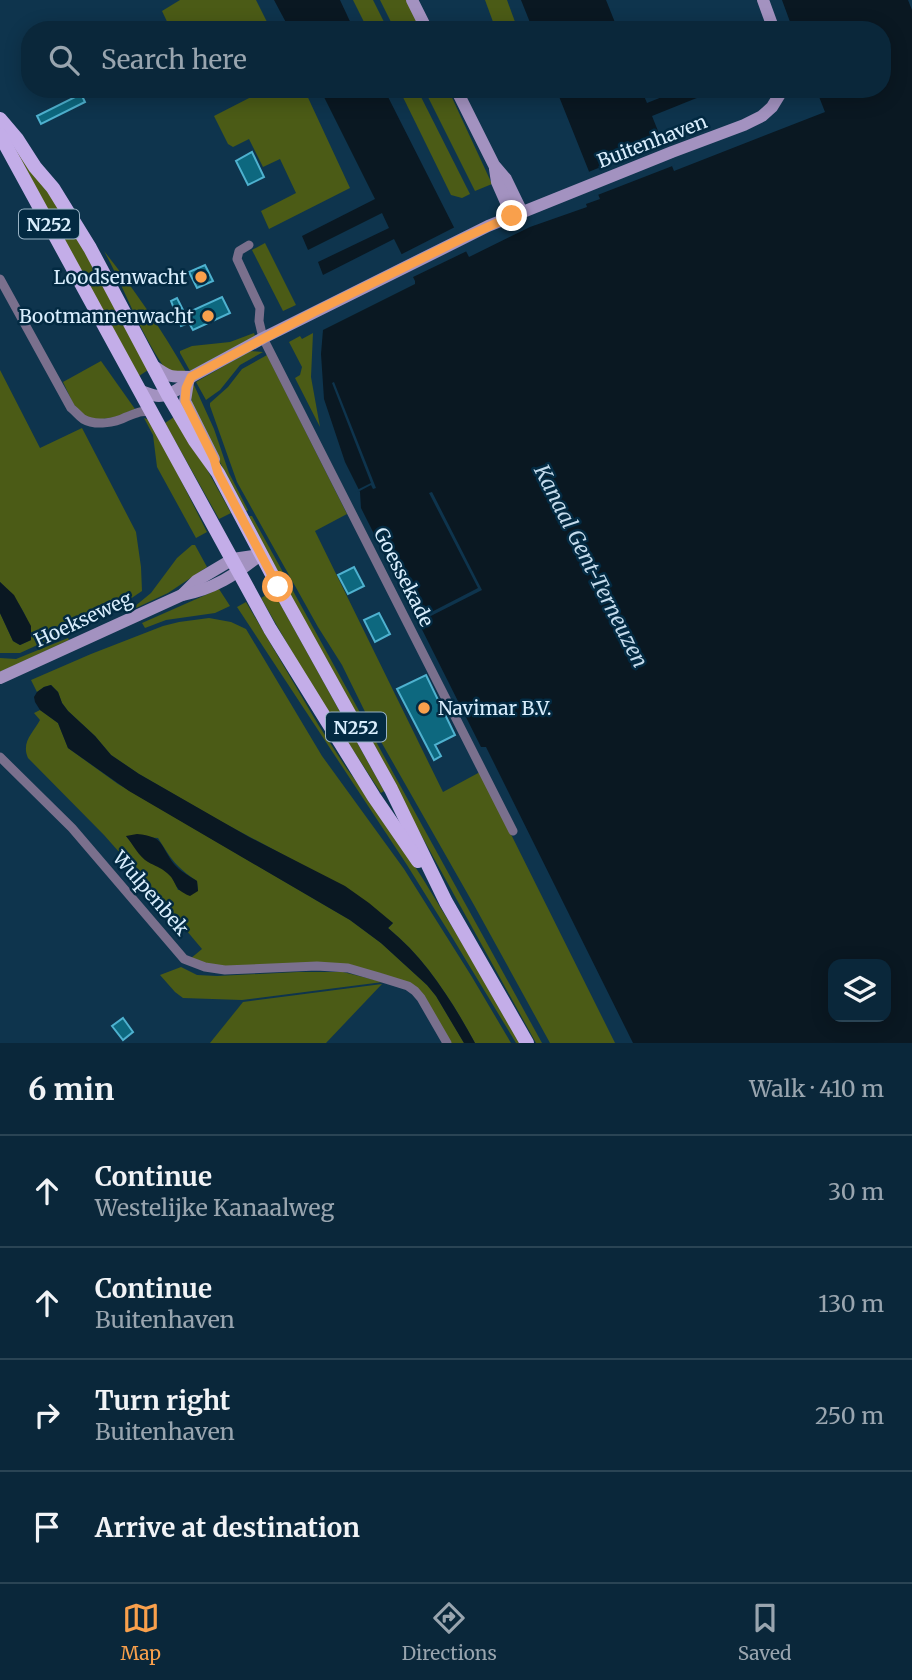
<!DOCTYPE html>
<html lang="en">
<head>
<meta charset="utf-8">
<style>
  body { margin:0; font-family:Merriweather,serif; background:#183345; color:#f1f3f6 }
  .controls { position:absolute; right:21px; bottom:21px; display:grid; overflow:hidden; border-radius:14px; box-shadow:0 4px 18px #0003 }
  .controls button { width:63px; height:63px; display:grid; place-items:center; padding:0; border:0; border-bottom:2px solid #2a4454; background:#0a273a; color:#f1f3f6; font:35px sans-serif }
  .stop { position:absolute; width:21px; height:21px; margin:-16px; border:5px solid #f9a04c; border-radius:50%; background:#fff }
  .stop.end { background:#f9a04c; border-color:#fff; box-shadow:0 2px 7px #0008 }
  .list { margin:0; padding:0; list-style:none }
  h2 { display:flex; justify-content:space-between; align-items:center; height:91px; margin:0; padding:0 28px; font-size:30px }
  h2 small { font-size:23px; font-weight:400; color:#99a5af }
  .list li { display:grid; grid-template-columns:46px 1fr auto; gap:21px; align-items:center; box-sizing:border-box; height:112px; padding:0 28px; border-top:2px solid #2a4454 }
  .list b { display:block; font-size:26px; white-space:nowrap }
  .list p { margin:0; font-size:23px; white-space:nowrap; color:#99a5af }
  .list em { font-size:23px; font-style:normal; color:#99a5af }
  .icon { flex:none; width:38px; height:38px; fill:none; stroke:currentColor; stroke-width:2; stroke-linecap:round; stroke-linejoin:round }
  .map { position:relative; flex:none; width:912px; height:1043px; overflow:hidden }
  .search { position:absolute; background:#0a273a; box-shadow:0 4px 18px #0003; left:21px; right:21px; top:21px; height:77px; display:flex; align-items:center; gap:18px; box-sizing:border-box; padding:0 24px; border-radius:28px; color:#99a5af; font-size:26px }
  .sheet { height:539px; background:#0a273a }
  nav { display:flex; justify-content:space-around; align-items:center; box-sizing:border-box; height:98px; border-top:2px solid #2a4454; background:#0a273a; font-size:19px; color:#99a5af }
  nav a { display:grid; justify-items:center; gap:4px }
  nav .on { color:#f9a04c }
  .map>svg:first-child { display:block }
</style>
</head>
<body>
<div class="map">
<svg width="912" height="1043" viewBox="0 0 912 1043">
  <rect width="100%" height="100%" fill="#0e344d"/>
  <g fill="#4b5b16" fill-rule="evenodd">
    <path d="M180 0H256L271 30H171L162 11Z"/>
    <path d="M353 0H373L388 30H368Z"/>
    <path d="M380 0H406L421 30H395Z"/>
    <path d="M485 0H507L518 30H496Z"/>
    <path d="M267 89H304L350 188 269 229 261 211 296 193 280 159 263 167 249 139 233 147 228 144 214 116Z"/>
    <path d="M399 89H417L470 194 462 198 451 195Z"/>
    <path d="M424 89H448L492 184 475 191Z"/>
    <path d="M11 143 62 211 151 368 139 376Z"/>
    <path d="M265 243 296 305 283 311 252 250Z"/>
    <path d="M104 251C134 289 162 330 186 372L167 371C140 334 126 291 104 251Z"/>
    <path d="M254 333 255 336 190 371 180 353V351L192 346 230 342Z"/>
    <path d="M313 333 311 377 320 427 295 378 300 375 302 367 289 342 300 336 302 339Z"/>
    <path d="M250 351 263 352 240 365 220 390 206 400 196 382Z"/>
    <path d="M267 355 347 514 315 531 443 792 480 772 615 1043H550L474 905 371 724 342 665 318 627 237 482 210 406V403L228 387 242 369Z"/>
    <path d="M101 361 135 409 116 417 96 420 78 414 63 382Z"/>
    <path d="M0 370 40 448 82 428 136 532 141 567 142 591 114 610 20 653H0V613L13 641 20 645 31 640C31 617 16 598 0 582Z"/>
    <path d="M194 385 214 429 229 473 248 510 244 513 210 441 193 411 190 390Z"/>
    <path d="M177 415 231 513 219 519 165 423Z"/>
    <path d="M144 418 150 420 158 435 207 532 196 538 157 467 153 435Z"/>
    <path d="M249 516H252L284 574 280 579Z"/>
    <path d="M192 545H195L207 567 168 593 136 608 134 607 151 593 177 558Z"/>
    <path d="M287 580 542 1043H536L282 583Z"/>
    <path d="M219 589 230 606 215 613 166 620 145 628 142 623Z"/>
    <path d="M273 591 384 791 381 793 315 692 261 598Z"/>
    <path d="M246 602 319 726 347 769 387 823 423 879 523 1043H516L455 942 407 865 237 607Z"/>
    <path d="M209 618 231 622 246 629 322 756 404 869 472 977 511 1043H475C452 1001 426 959 388 928L393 923 295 861 222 822 139 774 111 755 95 736 68 711 62 703 58 692 51 685 44 687 37 692 31 680 91 654 163 626 179 622Z"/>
    <path d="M68 638 69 640 0 672V658L16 659Z"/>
    <path d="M40 710 58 723 68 748 118 784 326 906 350 920 381 943 427 985 436 996 464 1043H448L417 989 380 973 224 966 204 964 190 959 202 949 149 886 104 835 28 758C21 742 33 733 40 720L34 713ZM126 836 158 838C171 859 176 867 197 881L198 891 178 890 173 878 169 874 158 865 144 858Z"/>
    <path d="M181 967 197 975 217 976 298 972H343L383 982 242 1000 183 998 175 992 160 975Z"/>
    <path d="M382 984 326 1043H210L243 1002Z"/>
  </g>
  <g fill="#0a1822" fill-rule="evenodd">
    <path d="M274 0H340L354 30H290Z"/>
    <path d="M521 0H606L618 30H533Z"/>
    <path d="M782 0H908L912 10V1043H633L486 747H481L361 508 360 492 345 462 324 399 321 354 323 330 415 284V281L394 239 323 275 318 262 389 228 382 213 308 250 302 236 375 199 320 89H384L469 257 530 227 587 207 586 204 600 199 556 89H641L647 103 682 89H719L652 116 674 171 825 112 816 89H882V30H793ZM833 964H886V1017H833Z"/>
    <path d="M0 582 14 595 31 626V640L20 645 13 641 0 613Z"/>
    <path d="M51 685 58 692 62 703 68 711 95 736 111 755 139 774 249 837 345 886 369 903 393 923 388 928C426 959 452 1001 475 1043H464L436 996 427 985 381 943 350 920 129 791 68 748 58 723 40 710 35 702 34 697 37 692 44 687Z"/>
    <path d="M137 834C165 837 159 844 174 864 180 871 189 876 197 881L198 891 190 896C172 889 178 882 167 873 160 867 155 866 148 862 139 857 132 843 126 836Z"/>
  </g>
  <g fill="#0e344d">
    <path d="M665 141 675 165 595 196 586 173Z"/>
    <path d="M455 227 467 251 411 278 400 255Z"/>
    <path d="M334 382 376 488 373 489 371 485 356 493 355 491 371 483 332 383Z"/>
    <path d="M432 492 482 590 417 623 416 620 478 588 429 493Z"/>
  </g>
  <g fill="#0d687f" stroke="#4eb1cf" stroke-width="2">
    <path d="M81 94 85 102 41 124 37 116Z"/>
    <path d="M252 152 264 177 248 185 236 161Z"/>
    <path d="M205 265 213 281 197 288 189 272Z"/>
    <path d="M222 297 230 313 193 330 189 323 181 326 171 301 177 298 185 314Z"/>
    <path d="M354 567 364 586 348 594 338 575Z"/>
    <path d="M379 613 390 634 375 642 364 620Z"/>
    <path d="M426 675 455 735 435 745 441 756 434 760 397 689Z"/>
    <path d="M123 1018 133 1032 123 1040 112 1026Z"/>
  </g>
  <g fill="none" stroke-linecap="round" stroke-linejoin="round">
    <g stroke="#7a708d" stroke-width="9">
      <path d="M249 245 239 251 237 259 260 308 259 321 263 338 513 831"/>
      <path d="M0 279 71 408C75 411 79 416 83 419 95 426 115 423 126 417 137 413 141 410 152 412"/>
      <path d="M0 757 72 828 184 959 205 967 225 970 317 966 348 968 379 977 408 986 415 991 421 998 447 1043"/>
    </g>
    <g stroke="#a392c0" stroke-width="12">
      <path d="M412 0 427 30"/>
      <path d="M763 0 774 30"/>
      <path d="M456 89 494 165 506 179 522 212"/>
      <path d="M495 169 497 182 512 216"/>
      <path d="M155 367C172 379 171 376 191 377"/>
      <path d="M188 382 185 401 214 459"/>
      <path d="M141 391C147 393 153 396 159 396 170 396 185 386 191 377L263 338 488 226 672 152 744 125 762 116 772 107 783 89"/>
      <path d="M182 595 196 581 233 559 260 555"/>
      <path d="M0 678 182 595C214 589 235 575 260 555"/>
    </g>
    <g stroke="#c3ade8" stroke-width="14">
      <path d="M0 119 17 139 35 167 53 188 90 248 168 395 195 441 218 473 277 584 391 789 446 902 527 1043"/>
      <path d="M0 135 270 629 374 797 418 861"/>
    </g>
  </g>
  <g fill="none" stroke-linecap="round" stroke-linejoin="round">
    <path stroke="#f9a04c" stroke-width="9" d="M278 587 218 473 214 459 185 401 186 388 191 377 314 312 461 239 512 216"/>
  </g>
  <g fill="#f9a04c" stroke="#032a42" stroke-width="2.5">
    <circle cx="201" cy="277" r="7"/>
    <circle cx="208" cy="316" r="7"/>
    <circle cx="424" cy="708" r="7"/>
  </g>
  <g text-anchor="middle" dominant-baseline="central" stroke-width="5" stroke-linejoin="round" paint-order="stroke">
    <g fill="#032a42" stroke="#99b3c5" stroke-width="2">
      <rect x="19" y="209.5" width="60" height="29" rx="5"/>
      <rect x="326" y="712.5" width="60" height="29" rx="5"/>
    </g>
    <g font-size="18" font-weight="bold" fill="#d9eefd">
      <text x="49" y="224">N252</text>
      <text x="356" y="727">N252</text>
    </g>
    <g font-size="19" fill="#d9eefd" stroke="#032a42">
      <text transform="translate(652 141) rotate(-21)">Buitenhaven</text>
      <text transform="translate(404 577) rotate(63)">Goessekade</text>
      <text transform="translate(83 619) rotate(-25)">Hoekseweg</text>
      <text transform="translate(151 893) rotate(49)">Wulpenbek</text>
    </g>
    <g font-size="19" fill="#d9eefd" stroke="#032a42" text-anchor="end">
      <text x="187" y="277">Loodsenwacht</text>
      <text x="194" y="316">Bootmannenwacht</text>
      <text x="438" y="708" text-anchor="start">Navimar B.V.</text>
    </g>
    <g font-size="21" font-style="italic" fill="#c4dbec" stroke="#032a42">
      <text transform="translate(591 566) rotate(63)">Kanaal Gent-Terneuzen</text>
    </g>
  </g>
</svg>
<div class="controls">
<button><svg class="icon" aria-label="layers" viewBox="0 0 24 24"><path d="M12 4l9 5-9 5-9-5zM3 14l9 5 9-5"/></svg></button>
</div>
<div class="stop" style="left:278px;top:587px"></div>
<div class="stop end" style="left:512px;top:216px"></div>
<div class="search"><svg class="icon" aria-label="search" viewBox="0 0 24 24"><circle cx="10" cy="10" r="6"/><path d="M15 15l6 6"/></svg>Search here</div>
</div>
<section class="sheet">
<h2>6 min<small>Walk · 410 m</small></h2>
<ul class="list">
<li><svg class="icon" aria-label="ahead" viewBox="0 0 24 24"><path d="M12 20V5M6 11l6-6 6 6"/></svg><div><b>Continue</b><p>Westelijke Kanaalweg</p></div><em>30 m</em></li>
<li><svg class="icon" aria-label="ahead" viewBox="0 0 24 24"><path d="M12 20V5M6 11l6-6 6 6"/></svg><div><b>Continue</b><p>Buitenhaven</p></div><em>130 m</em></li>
<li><svg class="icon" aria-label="right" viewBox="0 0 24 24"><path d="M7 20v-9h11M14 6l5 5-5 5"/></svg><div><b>Turn right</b><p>Buitenhaven</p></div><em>250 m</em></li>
<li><svg class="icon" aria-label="arrive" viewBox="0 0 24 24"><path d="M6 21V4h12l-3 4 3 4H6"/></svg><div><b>Arrive at destination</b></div></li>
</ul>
</section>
<nav>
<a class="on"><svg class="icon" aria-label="map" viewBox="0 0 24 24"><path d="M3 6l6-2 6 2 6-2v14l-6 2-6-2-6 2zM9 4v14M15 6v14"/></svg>Map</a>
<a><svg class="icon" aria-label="directions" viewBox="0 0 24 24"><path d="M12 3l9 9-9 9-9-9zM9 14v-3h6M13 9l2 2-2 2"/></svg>Directions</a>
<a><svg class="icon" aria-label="saved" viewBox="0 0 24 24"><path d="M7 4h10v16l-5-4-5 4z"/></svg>Saved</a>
</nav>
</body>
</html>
